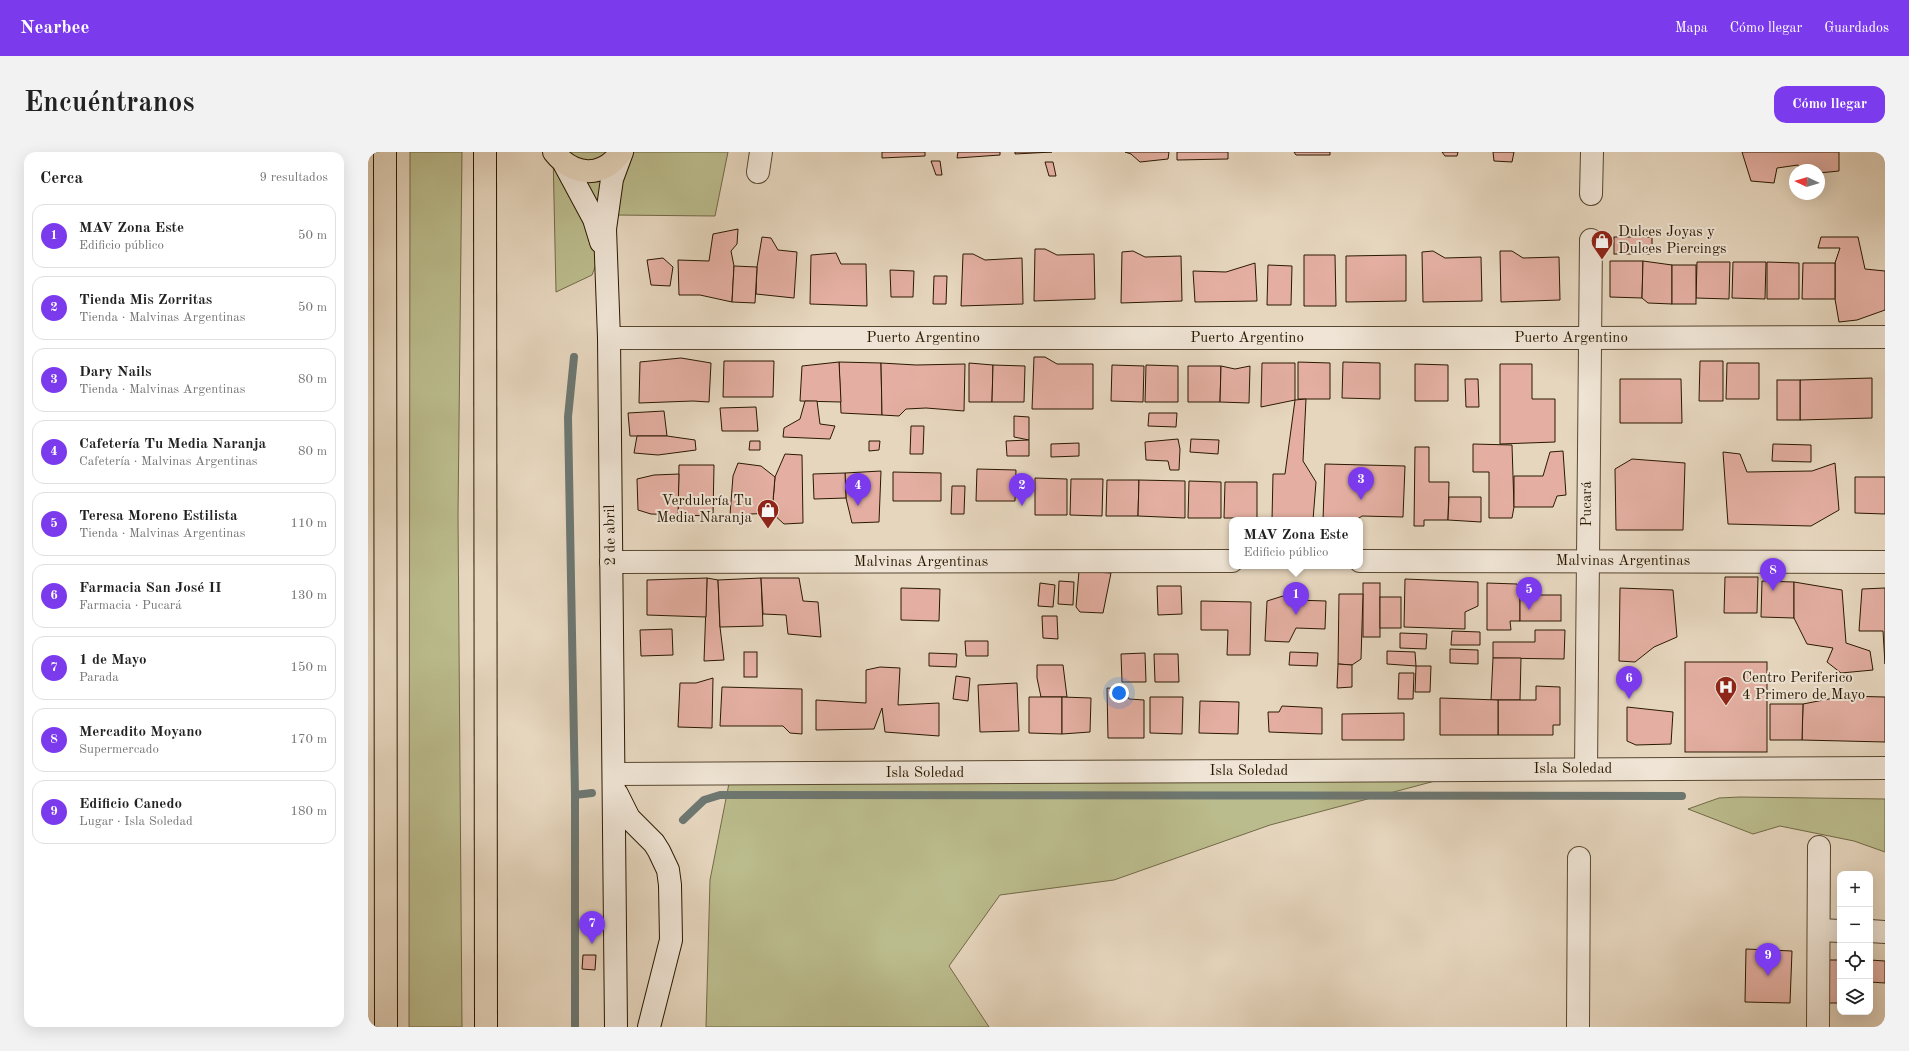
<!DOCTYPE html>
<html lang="es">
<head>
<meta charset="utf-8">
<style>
  body { margin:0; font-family:"Old Standard TT",serif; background:#f2f2f2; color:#222 }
  .controls { position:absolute; right:12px; bottom:12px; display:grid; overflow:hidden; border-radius:8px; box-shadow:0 4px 16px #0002 }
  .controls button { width:36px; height:36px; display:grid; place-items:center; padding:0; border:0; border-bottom:1px solid #e0e0e0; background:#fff; color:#222; font:20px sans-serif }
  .compass { position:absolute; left:1421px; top:12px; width:36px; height:36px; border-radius:50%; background:#fff; box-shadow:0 4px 16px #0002; rotate:274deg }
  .you { position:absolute; left:751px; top:541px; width:14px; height:14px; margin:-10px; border:3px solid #fff; border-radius:50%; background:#1a73e8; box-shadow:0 0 0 6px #1a73e833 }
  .badge { display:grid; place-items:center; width:26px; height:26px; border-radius:50%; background:#7c3aed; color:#fff; font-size:13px; font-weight:700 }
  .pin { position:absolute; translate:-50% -33px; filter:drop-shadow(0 1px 2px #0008) }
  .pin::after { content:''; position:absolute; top:21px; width:14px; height:12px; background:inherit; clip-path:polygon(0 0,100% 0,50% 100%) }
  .popup { position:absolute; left:861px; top:365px; width:134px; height:52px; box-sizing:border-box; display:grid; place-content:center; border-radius:8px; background:#fff; filter:drop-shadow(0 1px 3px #0005); font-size:13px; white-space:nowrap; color:#767676 }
  .popup b { font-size:15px; color:#222 }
  .popup::after { content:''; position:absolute; left:50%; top:100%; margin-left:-8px; border:8px solid transparent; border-top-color:#fff }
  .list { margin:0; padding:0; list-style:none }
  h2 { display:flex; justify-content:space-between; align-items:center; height:52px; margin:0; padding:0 16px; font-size:17px }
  h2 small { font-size:13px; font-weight:400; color:#767676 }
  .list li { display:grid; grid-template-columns:26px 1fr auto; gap:12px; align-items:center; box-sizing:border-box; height:64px; margin:0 8px 8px; padding:0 8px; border:1px solid #e0e0e0; border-radius:12px }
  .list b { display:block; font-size:15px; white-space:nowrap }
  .list p { margin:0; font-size:13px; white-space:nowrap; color:#767676 }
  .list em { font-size:13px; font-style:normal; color:#767676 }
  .icon { flex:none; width:22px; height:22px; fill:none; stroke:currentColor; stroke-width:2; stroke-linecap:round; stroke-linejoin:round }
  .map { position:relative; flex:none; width:1517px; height:875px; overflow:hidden; border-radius:12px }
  header { display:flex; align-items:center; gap:24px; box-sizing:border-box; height:56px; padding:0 20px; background:#7c3aed; color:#fff }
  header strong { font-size:19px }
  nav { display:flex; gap:22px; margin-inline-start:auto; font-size:14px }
  .intro { display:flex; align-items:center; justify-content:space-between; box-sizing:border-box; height:96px; padding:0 24px }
  h1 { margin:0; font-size:28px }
  .button { padding:10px 18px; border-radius:12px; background:#7c3aed; color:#fff; font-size:14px; font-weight:700 }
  main { display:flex; gap:24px; padding:0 24px }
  aside { flex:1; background:#fff; border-radius:12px; box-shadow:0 4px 16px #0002 }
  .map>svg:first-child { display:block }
</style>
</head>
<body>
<header>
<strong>Nearbee</strong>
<nav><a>Mapa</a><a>Cómo llegar</a><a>Guardados</a></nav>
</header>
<div class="intro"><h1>Encuéntranos</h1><a class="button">Cómo llegar</a></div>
<main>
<aside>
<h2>Cerca<small>9 resultados</small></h2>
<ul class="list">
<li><span class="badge">1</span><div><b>MAV Zona Este</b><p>Edificio público</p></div><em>50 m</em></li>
<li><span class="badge">2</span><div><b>Tienda Mis Zorritas</b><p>Tienda · Malvinas Argentinas</p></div><em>50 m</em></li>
<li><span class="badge">3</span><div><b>Dary Nails</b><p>Tienda · Malvinas Argentinas</p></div><em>80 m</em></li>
<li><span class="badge">4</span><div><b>Cafetería Tu Media Naranja</b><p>Cafetería · Malvinas Argentinas</p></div><em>80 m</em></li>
<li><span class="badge">5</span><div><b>Teresa Moreno Estilista</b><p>Tienda · Malvinas Argentinas</p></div><em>110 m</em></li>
<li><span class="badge">6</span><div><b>Farmacia San José II</b><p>Farmacia · Pucará</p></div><em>130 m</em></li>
<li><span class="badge">7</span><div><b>1 de Mayo</b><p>Parada</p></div><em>150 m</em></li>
<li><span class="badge">8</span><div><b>Mercadito Moyano</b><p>Supermercado</p></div><em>170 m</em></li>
<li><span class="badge">9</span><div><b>Edificio Canedo</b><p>Lugar · Isla Soledad</p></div><em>180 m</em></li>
</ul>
</aside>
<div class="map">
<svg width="1517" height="875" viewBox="0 0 1517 875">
  <rect width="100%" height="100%" fill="#e6d6be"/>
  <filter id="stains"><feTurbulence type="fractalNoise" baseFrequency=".005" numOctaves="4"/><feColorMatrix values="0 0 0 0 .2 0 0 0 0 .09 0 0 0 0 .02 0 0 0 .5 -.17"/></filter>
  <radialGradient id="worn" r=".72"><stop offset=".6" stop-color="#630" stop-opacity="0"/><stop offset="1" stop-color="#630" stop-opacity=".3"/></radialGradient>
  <g fill="#bbbc8d" stroke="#726a47">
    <path d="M42 0H94L90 364 94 875H41Z"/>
    <path d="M185 0H360L347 64 247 63 224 123 188 140Z"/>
    <path d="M365 611 1067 629 902 673 746 728 632 743 581 814 621 875H338L342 728Z"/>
    <path d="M1372 645 1517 647V700L1486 689 1412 674 1385 682 1320 657 1351 646Z"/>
  </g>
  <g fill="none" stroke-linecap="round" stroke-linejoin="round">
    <g stroke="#6d7771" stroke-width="8">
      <path d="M206 205 200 265 207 643V875"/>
      <path d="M207 643 224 641"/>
      <path d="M315 668 336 648 352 643 1314 644"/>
    </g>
  </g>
  <g fill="#e4afa2" stroke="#2a1901">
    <path d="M514 0H557V4L514 6Z"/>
    <path d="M590 0H632V3L589 6Z"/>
    <path d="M647 0H684L647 2Z"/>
    <path d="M757 0H801L800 7 772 10 763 2Z"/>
    <path d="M809 0H860V7L809 8Z"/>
    <path d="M926 0H962V3H928Z"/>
    <path d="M1074 0H1090L1089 4H1077Z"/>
    <path d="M1125 0H1146L1144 10 1126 9Z"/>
    <path d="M1374 0H1471V19L1451 21V18H1431L1430 13 1409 16 1406 31 1383 29Z"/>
    <path d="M563 9H572L574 23H568Z"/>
    <path d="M677 10H685L688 24H681Z"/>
    <path d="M370 77 369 92 363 99 366 114 364 150 332 143H311L310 108 341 109 345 82Z"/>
    <path d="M394 85 403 86 410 98 429 100 426 146 388 142 389 115Z"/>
    <rect x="1246" y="85" width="38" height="17"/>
    <path d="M1453 85H1490L1497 117 1517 119V158L1489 168 1471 170 1467 147V111L1472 96H1450Z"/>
    <path d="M667 97H677L689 103 726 102 727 147 666 149Z"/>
    <path d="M765 99 777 105 813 104 814 149 753 151 754 100Z"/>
    <path d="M1065 99 1077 106 1113 105 1114 149 1055 150 1054 100Z"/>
    <path d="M1132 99H1144L1155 106 1191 105 1192 148 1133 150Z"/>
    <path d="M468 101 473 112H498L499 154 442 152 443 103Z"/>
    <path d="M595 102H605L617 108 654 106 655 152 593 154Z"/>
    <path d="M936 103H967L968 154H936Z"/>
    <path d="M1038 103V149L978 150V104Z"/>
    <path d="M295 106 305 115 302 134 283 133 279 108Z"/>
    <path d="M1242 109H1275L1274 146 1242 145Z"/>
    <path d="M1275 109 1304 113V152L1280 151 1274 146Z"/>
    <path d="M1329 110H1362L1361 147 1328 146Z"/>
    <path d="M1365 110H1398L1397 147 1364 146Z"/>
    <path d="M1399 110 1431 111V147H1399Z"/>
    <path d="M887 111 889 149 827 150 825 119 858 120Z"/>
    <path d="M1435 111H1467V147H1434Z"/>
    <path d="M900 113 924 114 923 153H899Z"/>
    <rect x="1304" y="113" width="24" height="39"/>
    <path d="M366 114 389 115 387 151 364 150Z"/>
    <path d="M522 118 546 119 545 145H523Z"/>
    <path d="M566 124H579L578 152H565Z"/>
    <path d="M666 205H677L689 212H725V257H664Z"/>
    <path d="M313 206 343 211 341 250 325 249 271 251 272 210Z"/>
    <path d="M356 209H406L405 245H355Z"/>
    <path d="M1332 209H1355V249H1331Z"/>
    <path d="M471 210 513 211 514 263 473 261Z"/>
    <path d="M471 210 473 250 432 249 434 214Z"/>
    <path d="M930 210 962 211V247H930Z"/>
    <path d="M975 210 1012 211V247L974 246Z"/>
    <path d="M513 211 548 213 597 212 596 259 558 256 538 257 531 264 514 263Z"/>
    <path d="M601 211 625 213 624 250H601Z"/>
    <path d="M894 211H927V248L893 255Z"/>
    <path d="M1359 211H1391V247H1358Z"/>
    <path d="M1047 212 1080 213V249H1047Z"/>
    <path d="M1132 212H1164V247H1187V290L1132 292Z"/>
    <path d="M625 213 657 214 656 250H624Z"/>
    <path d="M744 213 776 214 775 250 743 249Z"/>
    <path d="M778 213 810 214V250H777Z"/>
    <path d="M820 214H853L852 250H820Z"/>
    <path d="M853 214 867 217 882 214 881 251 852 250Z"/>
    <path d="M1504 226V266L1432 268V228Z"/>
    <path d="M1097 227H1110L1111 255H1098Z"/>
    <path d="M1252 227H1313L1314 271H1252Z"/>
    <rect x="1409" y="228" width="23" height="40"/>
    <path d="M938 247 935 309 948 330 945 368H904L905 322H917L927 248Z"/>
    <path d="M437 249H449L452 272 467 274 462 287 415 285 416 276 432 267Z"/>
    <path d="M388 255 390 279H354L352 256Z"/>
    <path d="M296 259 299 284H262L260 261Z"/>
    <path d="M781 261H809L808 275 780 274Z"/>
    <path d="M646 264 661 265V288L646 285Z"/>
    <path d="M543 274H556L555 302H542Z"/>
    <path d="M269 284H299L327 288 328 298 290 303 266 301Z"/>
    <path d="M810 287 812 297 811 318H802L800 309 778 308 777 290Z"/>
    <path d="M823 287 851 288 850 302 822 300Z"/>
    <path d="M661 288V304H639L638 289Z"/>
    <path d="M382 289H392V298H381Z"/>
    <path d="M501 289H512L511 298 501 299Z"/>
    <path d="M711 291V304L683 305V292Z"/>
    <path d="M1105 292 1144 293 1146 355 1144 366H1121V320H1105Z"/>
    <path d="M1405 292 1443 293V310L1404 309Z"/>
    <path d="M1047 295H1061V330H1081L1080 368H1056V374H1046Z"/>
    <path d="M1195 299 1198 343 1189 344 1185 355H1146V324H1175L1182 300Z"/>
    <path d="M1355 300 1372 302 1379 320 1444 319 1467 311 1471 358 1443 374 1360 372Z"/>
    <path d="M417 302 434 303 435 371 416 372 404 361 407 325Z"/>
    <path d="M1264 307 1317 311 1315 378H1248L1247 317Z"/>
    <path d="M370 311 393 314 407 325 404 361 362 363 365 324Z"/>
    <path d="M957 312 1037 314 1035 365 994 364 988 368H955Z"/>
    <path d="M311 313H346L345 364 310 363Z"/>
    <path d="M609 317 648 318 647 349H608Z"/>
    <path d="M513 319 511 370 484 371 478 346 477 321Z"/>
    <path d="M525 320 573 321V349H525Z"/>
    <path d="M477 321 478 346 446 347 445 322Z"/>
    <path d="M311 322 310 363 283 362 270 358 269 327 286 323Z"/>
    <path d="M1487 325H1517V362L1487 361Z"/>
    <path d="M667 326 699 327V363H667Z"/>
    <path d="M703 327H735L734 364 702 363Z"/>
    <path d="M739 328H771L770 364H738Z"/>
    <path d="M771 328 817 329V366L770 364Z"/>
    <path d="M821 329 853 330V366H820Z"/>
    <path d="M857 330H889V366H856Z"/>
    <path d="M584 334H597L596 362H583Z"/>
    <path d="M1081 345H1113V370L1080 368Z"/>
    <path d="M711 419 743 421 735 461 712 460 708 455Z"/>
    <path d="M1357 425H1390L1389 461H1356Z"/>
    <path d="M339 426 350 428 352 475 356 508 336 509Z"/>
    <path d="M339 426 338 465 279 463V428Z"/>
    <path d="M393 426 395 474 352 475 350 428Z"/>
    <path d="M393 426H431L435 449 450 450 453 485 420 482 418 463 395 462Z"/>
    <path d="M1037 427 1110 430V454L1097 460V477L1036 475Z"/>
    <path d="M691 429 706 430 705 453 690 452Z"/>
    <path d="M1394 429 1426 430V466L1393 465Z"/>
    <path d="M1426 430 1474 438 1478 491 1502 499 1505 518 1473 521 1459 510 1465 496 1439 492 1426 466Z"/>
    <path d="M672 431 687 433 685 455 670 454Z"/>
    <rect x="995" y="431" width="17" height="54"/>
    <path d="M1119 431 1149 432 1152 443V469H1142L1143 478H1119Z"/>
    <path d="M789 434H813L814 462 790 463Z"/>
    <path d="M533 436 572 437 571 469 533 468Z"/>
    <path d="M1252 436 1305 438 1309 485 1286 495 1267 510 1251 509Z"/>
    <path d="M1517 436V512L1515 479H1491L1494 437Z"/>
    <path d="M971 442H995L993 507 984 513 970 512Z"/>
    <rect x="1152" y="443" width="41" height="26"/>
    <path d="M915 444 927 448 958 449 957 477 928 476 921 490 897 489 899 449Z"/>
    <rect x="1012" y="445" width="21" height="31"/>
    <path d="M833 449 883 450 882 503H859L860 478H833Z"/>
    <path d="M674 464H689L690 487 675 486Z"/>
    <path d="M304 477 305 503 273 504 272 478Z"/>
    <path d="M1167 478H1197L1196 507 1125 506V490H1167Z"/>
    <path d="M1084 479 1112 480V493H1083Z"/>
    <path d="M1032 481 1059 482 1058 497 1032 496Z"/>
    <path d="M597 489H620V504H598Z"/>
    <path d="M1082 497 1110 498V512L1082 511Z"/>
    <path d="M1019 499 1047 500 1048 514 1019 512Z"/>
    <rect x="376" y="500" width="13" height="25"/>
    <path d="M922 500 950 501 949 514 921 513Z"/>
    <path d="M561 501 589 502 588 515 561 514Z"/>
    <path d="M777 501 778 530H754L753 502Z"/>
    <path d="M786 502H810L811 530H787Z"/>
    <path d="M1125 506H1153L1152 548H1123Z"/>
    <rect x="1317" y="510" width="82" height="90"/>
    <path d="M970 512 984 513V535L969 536Z"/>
    <path d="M669 513H695L699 545H673L669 526Z"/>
    <path d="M1048 514H1063L1062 540H1047Z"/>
    <path d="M512 515 532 516 530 553 571 551V584L517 580 514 556 506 577 448 578V548L498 551V518Z"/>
    <path d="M1031 521H1046L1045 547H1030Z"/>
    <path d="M588 524 602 526 600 549 585 547Z"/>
    <path d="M345 526 344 576 310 575 312 531H328Z"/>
    <path d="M649 531 651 579 612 580 610 533Z"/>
    <path d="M1168 534 1192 535V573H1185V583H1130V548H1168Z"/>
    <path d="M354 535 434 537V582L422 581 415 574H352Z"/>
    <path d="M739 536 755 537 761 547 776 548V586H740Z"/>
    <path d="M1476 544 1517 545V590L1434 588 1435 552Z"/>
    <path d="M661 545H694V582L661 581Z"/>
    <path d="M694 545 723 546 722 580 694 582Z"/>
    <path d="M782 545H815L814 582 782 581Z"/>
    <path d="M1072 546 1130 548V583H1072Z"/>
    <path d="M832 549 871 550 870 582 831 581Z"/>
    <path d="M1402 552H1435L1434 588H1402Z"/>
    <path d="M914 554 954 556V582L901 580 900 560H911Z"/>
    <path d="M1259 555 1305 560 1303 592 1268 593 1259 589Z"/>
    <path d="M1036 561V588H974V562Z"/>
    <path d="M1378 797 1424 799 1422 851 1377 850Z"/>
    <path d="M215 803H228L227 818 214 817Z"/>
    <path d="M1461 808H1472V851H1458Z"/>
    <path d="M1502 808 1517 809V831L1502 830Z"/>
  </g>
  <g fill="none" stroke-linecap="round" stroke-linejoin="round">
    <g stroke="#594830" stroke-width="24">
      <g id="minor">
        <path d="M390 20 393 0"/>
        <path d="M1223 42 1224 0"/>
        <path d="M241 186H1221L1517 185"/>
        <path d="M992 409 1517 410"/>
        <path d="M243 410 864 409"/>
        <path d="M1218 617 1223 88"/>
        <path d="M246 622 1517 616"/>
        <path d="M1451 778 1472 779"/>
        <path d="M1502 779 1517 780"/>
        <path d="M1210 875 1211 706"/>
        <path d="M1450 875 1451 695"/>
      </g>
    </g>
    <g stroke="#2a1901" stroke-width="24">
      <g id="secondary">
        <path d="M197 13 226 67 233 90"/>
        <path d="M249 642 261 666 286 691 291 699 300 718 302 733 303 788 281 875"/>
        <path d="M248 875 241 186 237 77 244 27 254 0"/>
      </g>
    </g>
    <g stroke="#2a1901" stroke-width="24">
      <g id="motorway">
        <path d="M17 0 18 875"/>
        <path d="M117 0 118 875"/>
        <path d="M186 0C205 24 234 27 253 0"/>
      </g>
    </g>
    <use href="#minor" stroke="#efe4d5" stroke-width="22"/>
    <use href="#secondary" stroke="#efe4d5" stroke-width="22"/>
    <use href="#motorway" stroke="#e6d6be" stroke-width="22"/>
  </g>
  <defs>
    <g id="shop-pin" transform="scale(1.15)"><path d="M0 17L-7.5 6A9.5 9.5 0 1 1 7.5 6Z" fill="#8f2418" stroke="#efe4d5"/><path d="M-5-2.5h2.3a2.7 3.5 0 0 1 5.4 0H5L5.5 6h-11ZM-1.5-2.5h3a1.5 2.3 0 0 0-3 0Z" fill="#fff"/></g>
    <g id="hospital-pin" transform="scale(1.15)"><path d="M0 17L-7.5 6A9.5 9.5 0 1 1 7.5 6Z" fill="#8f2418" stroke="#efe4d5"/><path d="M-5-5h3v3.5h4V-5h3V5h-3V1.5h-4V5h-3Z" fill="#fff"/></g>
  </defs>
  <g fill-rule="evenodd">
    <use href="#shop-pin" x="1234" y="89"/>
    <use href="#shop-pin" x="400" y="358"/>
    <use href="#hospital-pin" x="1358" y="535"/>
  </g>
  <g text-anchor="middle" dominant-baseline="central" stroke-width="4" stroke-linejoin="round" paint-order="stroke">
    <g font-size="15" fill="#2a1901" stroke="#efe4d5" text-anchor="start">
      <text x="1250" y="80">Dulces Joyas y<tspan x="1250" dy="17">Dulces Piercings</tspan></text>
      <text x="384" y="349" text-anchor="end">Verdulería Tu<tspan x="384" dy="17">Media Naranja</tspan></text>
      <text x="1374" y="526">Centro Periferico<tspan x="1374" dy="17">4 Primero de Mayo</tspan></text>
    </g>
    <g font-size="15" fill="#2a1901" stroke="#efe4d5">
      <text x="555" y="186">Puerto Argentino</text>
      <text x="879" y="186">Puerto Argentino</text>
      <text x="1203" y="186">Puerto Argentino</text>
      <text transform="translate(1219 352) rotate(-90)">Pucará</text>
      <text transform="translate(243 383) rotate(-91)">2 de abril</text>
      <text x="1255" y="409">Malvinas Argentinas</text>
      <text x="553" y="410">Malvinas Argentinas</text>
      <text x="1205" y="617">Isla Soledad</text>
      <text x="881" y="619">Isla Soledad</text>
      <text x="557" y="621">Isla Soledad</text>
    </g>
  </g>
  <rect width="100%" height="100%" filter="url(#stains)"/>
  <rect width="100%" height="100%" fill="url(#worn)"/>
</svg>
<div class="controls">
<button>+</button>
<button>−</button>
<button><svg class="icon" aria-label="locate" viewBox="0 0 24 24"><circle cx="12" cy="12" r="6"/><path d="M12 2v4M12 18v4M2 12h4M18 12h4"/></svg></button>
<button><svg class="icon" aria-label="layers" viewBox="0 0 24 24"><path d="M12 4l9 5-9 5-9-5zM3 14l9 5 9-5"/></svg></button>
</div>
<svg class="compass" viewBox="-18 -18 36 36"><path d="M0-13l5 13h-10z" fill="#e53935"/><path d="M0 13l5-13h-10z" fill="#767676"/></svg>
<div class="you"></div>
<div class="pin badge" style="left:928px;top:463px">1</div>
<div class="popup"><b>MAV Zona Este</b>Edificio público</div>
<div class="pin badge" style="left:654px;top:354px">2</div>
<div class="pin badge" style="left:993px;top:348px">3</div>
<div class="pin badge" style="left:490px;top:354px">4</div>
<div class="pin badge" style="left:1161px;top:458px">5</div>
<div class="pin badge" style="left:1261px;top:547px">6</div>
<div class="pin badge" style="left:224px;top:792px">7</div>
<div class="pin badge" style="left:1405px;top:439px">8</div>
<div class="pin badge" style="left:1400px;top:824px">9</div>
</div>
</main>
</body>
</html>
